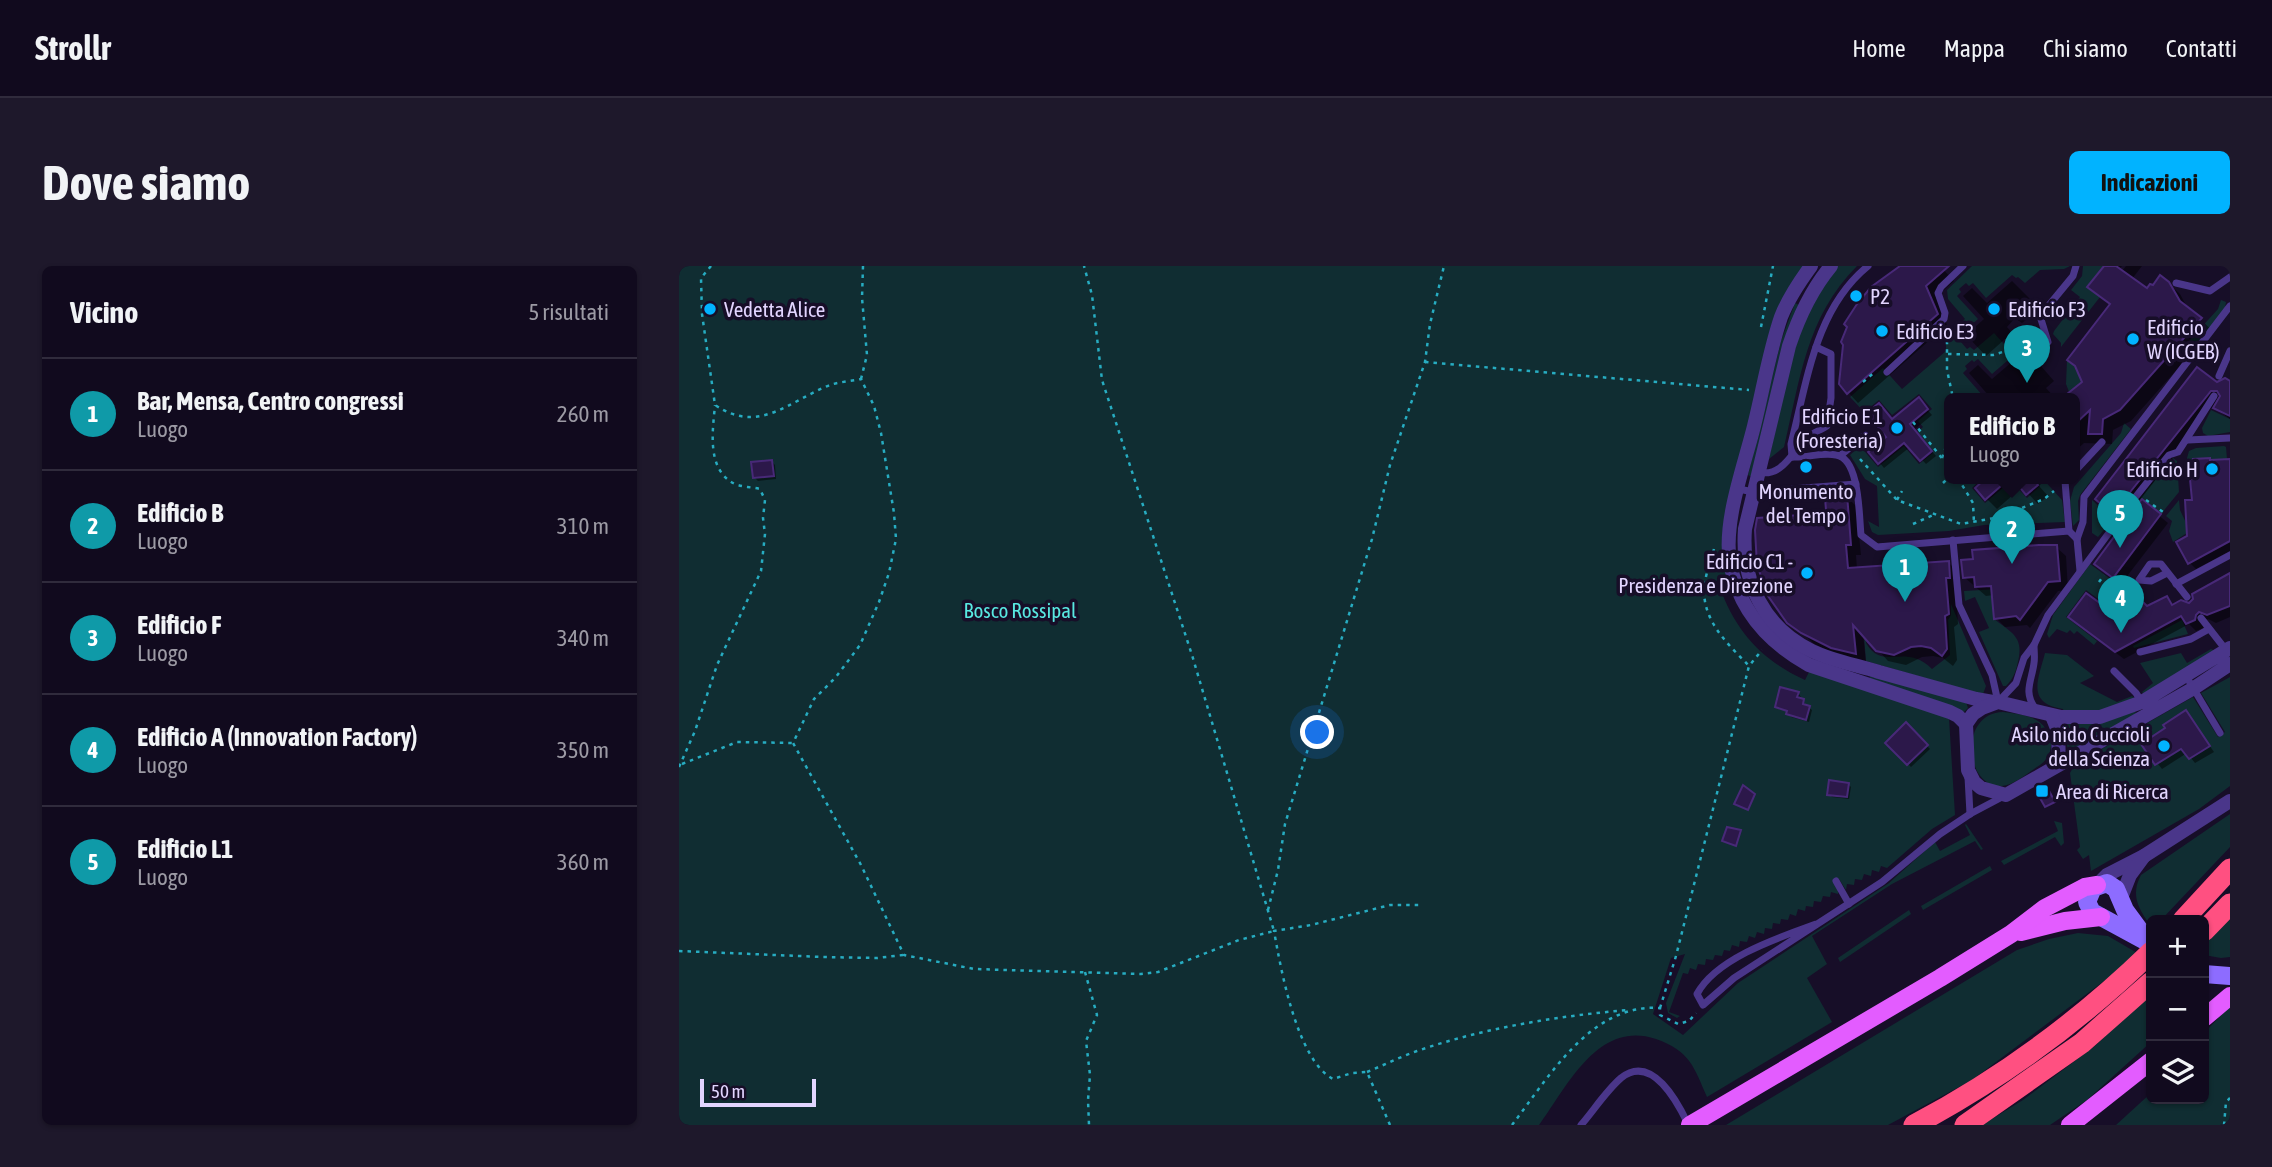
<!DOCTYPE html>
<html lang="it">
<head>
<meta charset="utf-8">
<style>
  body { margin:0; font-family:"Asap Condensed",sans-serif; background:#1e182b; color:#f1f3f6 }
  .controls { position:absolute; right:21px; bottom:21px; display:grid; overflow:hidden; border-radius:10px; box-shadow:0 2px 5px #0004 }
  .controls button { width:63px; height:63px; display:grid; place-items:center; padding:0; border:0; border-bottom:2px solid #302b3c; background:#110a1e; color:#f1f3f6; font:35px sans-serif }
  .scale { position:absolute; left:21px; bottom:18px; width:116px; box-sizing:border-box; padding-left:7px; border:4px solid #e2d5ff; border-top:0; font-size:19px; line-height:24px; white-space:nowrap; color:#e2d5ff; -webkit-text-stroke:5px #170e28; paint-order:stroke }
  .you { position:absolute; left:639px; top:467px; width:24px; height:24px; margin:-18px; border:5px solid #fff; border-radius:50%; background:#1a73e8; box-shadow:0 0 0 10px #1a73e833 }
  .badge { display:grid; place-items:center; width:46px; height:46px; border-radius:50%; background:#01b3ff; color:#fff; font-size:23px; font-weight:700 }
  .pin { position:absolute; translate:-50% -58px; filter:drop-shadow(0 2px 4px #0008) }
  .pin::after { content:''; position:absolute; top:37px; width:24px; height:21px; background:inherit; clip-path:polygon(0 0,100% 0,50% 100%) }
  .popup { position:absolute; left:1265px; top:127px; width:136px; height:91px; box-sizing:border-box; display:grid; place-content:center; border-radius:10px; background:#110a1e; filter:drop-shadow(0 2px 5px #0005); font-size:23px; white-space:nowrap; color:#9c9aa4 }
  .popup b { font-size:26px; color:#f1f3f6 }
  .popup::after { content:''; position:absolute; left:50%; top:100%; margin-left:-14px; border:14px solid transparent; border-top-color:#110a1e }
  .list { margin:0; padding:0; list-style:none }
  h2 { display:flex; justify-content:space-between; align-items:center; height:91px; margin:0; padding:0 28px; font-size:30px }
  h2 small { font-size:23px; font-weight:400; color:#9c9aa4 }
  .list li { display:grid; grid-template-columns:46px 1fr auto; gap:21px; align-items:center; box-sizing:border-box; height:112px; padding:0 28px; border-top:2px solid #302b3c }
  .list b { display:block; font-size:26px; white-space:nowrap }
  .list p { margin:0; font-size:23px; white-space:nowrap; color:#9c9aa4 }
  .list em { font-size:23px; font-style:normal; color:#9c9aa4 }
  .icon { flex:none; width:38px; height:38px; fill:none; stroke:currentColor; stroke-width:2; stroke-linecap:round; stroke-linejoin:round }
  .map { position:relative; flex:none; width:1551px; height:859px; overflow:hidden; border-radius:10px }
  header { display:flex; align-items:center; gap:42px; box-sizing:border-box; height:98px; padding:0 35px; background:#110a1e; border-bottom:2px solid #302b3c }
  header strong { font-size:33px }
  nav { display:flex; gap:38px; margin-inline-start:auto; font-size:24px }
  .intro { display:flex; align-items:center; justify-content:space-between; box-sizing:border-box; height:168px; padding:0 42px }
  h1 { margin:0; font-size:49px }
  .button { padding:18px 32px; border-radius:10px; background:#01b3ff; color:#111; font-size:24px; font-weight:700 }
  main { display:flex; gap:42px; padding:0 42px }
  aside { flex:1; background:#110a1e; border-radius:10px; box-shadow:0 2px 5px #0004 }
  .map>svg:first-child { display:block }
</style>
</head>
<body>
<header>
<strong>Strollr</strong>
<nav><a>Home</a><a>Mappa</a><a>Chi siamo</a><a>Contatti</a></nav>
</header>
<div class="intro"><h1>Dove siamo</h1><a class="button">Indicazioni</a></div>
<main>
<aside>
<h2>Vicino<small>5 risultati</small></h2>
<ul class="list">
<li><span class="badge" style="background:#0f9aa8">1</span><div><b>Bar, Mensa, Centro congressi</b><p>Luogo</p></div><em>260 m</em></li>
<li><span class="badge" style="background:#0f9aa8">2</span><div><b>Edificio B</b><p>Luogo</p></div><em>310 m</em></li>
<li><span class="badge" style="background:#0f9aa8">3</span><div><b>Edificio F</b><p>Luogo</p></div><em>340 m</em></li>
<li><span class="badge" style="background:#0f9aa8">4</span><div><b>Edificio A (Innovation Factory)</b><p>Luogo</p></div><em>350 m</em></li>
<li><span class="badge" style="background:#0f9aa8">5</span><div><b>Edificio L1</b><p>Luogo</p></div><em>360 m</em></li>
</ul>
</aside>
<div class="map">
<svg width="1551" height="859" viewBox="0 0 1551 859">
  <rect width="100%" height="100%" fill="#170e28"/>
  <g fill="#102d32">
    <path d="M0 0H1124L1068 160 1052 318 1041 322C1057 366 1084 395 1126 414L1131 404 1270 452 1276 549 1253 563 1208 602 1202 600 1200 606 1193 604 1192 610 1185 608 1183 614 1176 613 1175 619 1168 618 1167 624 1160 613 1159 628 1152 626 1151 631 1144 630 1142 636 1135 635 1134 641 1127 640 1126 645 1119 643 1117 650 1111 648 1109 654 1102 653 1101 658 1094 657 1093 663 1086 662 1085 668 1078 666 1076 672 1070 670 1068 676 1061 675 1060 681 1053 679 1051 685 1045 684 1043 690 1036 689 1034 694 1027 693 1026 699 1019 698 1017 704 1011 702 1009 708 1004 707 990 746 1001 750 998 752 989 747 987 737 1006 688 992 692 974 748 1004 769 1059 717 1210 617 1256 576 1261 585 1291 569 1286 559 1287 558 1304 583 1302 584 1296 575 1213 618 1133 670 1148 698 1128 712 1153 756 1028 831C1015 801 1011 785 977 773 919 753 888 821 860 859H0Z"/>
    <path d="M1159 0H1178C1127 51 1121 114 1105 181L1090 193C1105 127 1114 54 1159 0Z"/>
    <path d="M1293 0H1391L1385 3 1361 4 1346 17 1339 11 1337 12 1333 9 1307 32 1294 17 1290 20 1287 17 1280 23 1282 26 1278 30 1299 53 1281 69 1284 73 1282 76 1288 83 1291 81 1295 84 1315 67 1335 89 1313 108 1299 93 1295 96 1293 94 1286 100 1288 103 1284 107 1304 130 1302 132H1270V212H1303L1293 222 1306 237 1332 215 1348 232 1361 220 1354 213 1363 212 1383 234 1386 256 1305 259 1270 265 1199 269 1193 266 1189 255 1200 261 1198 220 1186 213 1171 189 1181 180 1199 201 1225 180 1240 198 1254 187 1238 166 1244 161 1239 155 1253 143 1240 128 1213 149 1200 134 1185 146 1171 131 1204 102 1223 123 1267 85V70L1286 53 1269 33 1268 24Z"/>
    <path d="M1404 0H1425L1409 21 1421 31 1382 81V77L1374 68 1375 65 1401 31 1392 24 1403 10Z"/>
    <path d="M1542 34 1547 36 1546 42 1510 88 1500 86 1539 43Z"/>
    <path d="M1116 37 1120 39 1073 210H1071L1069 209 1102 75Z"/>
    <path d="M1388 94 1396 100 1408 121H1397L1392 126V131L1387 118Z"/>
    <path d="M1532 144 1551 153V166L1529 170 1524 167 1523 162Z"/>
    <path d="M1445 157 1452 163 1401 229 1399 235 1400 254 1394 260 1391 235 1395 221 1442 167Z"/>
    <path d="M1545 180 1547 181 1548 193H1515L1516 212H1509L1508 192 1510 185 1517 182Z"/>
    <path d="M1494 192 1498 195 1500 226 1482 248 1463 234 1456 242 1454 241Z"/>
    <path d="M1413 234 1434 253 1419 271 1413 267Z"/>
    <path d="M1500 234 1501 244 1511 265 1494 276 1490 265 1493 255 1487 250Z"/>
    <path d="M1411 298 1434 315 1447 344 1440 348 1407 324 1387 351 1418 375 1415 379 1398 365 1395 368 1391 364 1388 367 1378 363 1370 372 1368 368 1374 349Z"/>
    <path d="M1353 321 1314 339 1315 353C1335 368 1346 372 1338 400 1336 408 1333 414 1327 420H1324L1300 366 1310 362 1296 331 1286 335 1285 325Z"/>
    <path d="M1272 338 1307 420 1304 428H1301L1187 395 1184 358 1188 370 1187 377C1204 406 1226 376 1253 403L1271 389 1269 354 1272 349Z"/>
    <path d="M1503 354 1509 368 1455 382 1454 380Z"/>
    <path d="M1532 383 1536 385 1465 428 1463 426 1474 417 1461 397 1502 387 1508 397Z"/>
    <path d="M1366 387 1388 389 1415 410 1401 417 1438 436 1453 430 1455 432 1427 444 1385 447 1384 443C1347 437 1359 414 1366 387Z"/>
    <path d="M1191 410 1287 436 1289 442 1285 446 1191 413Z"/>
    <path d="M1551 411V520L1520 543 1412 605 1410 589 1404 593 1398 584 1401 581 1391 507 1396 498 1514 431 1539 471 1546 466 1522 427Z"/>
    <path d="M1456 445 1457 448 1389 486 1385 456Z"/>
    <path d="M1324 446C1332 447 1342 448 1351 451 1373 459 1380 485 1361 499 1350 506 1336 519 1323 520 1286 523 1279 447 1324 446Z"/>
    <path d="M1551 548V581L1482 654H1472V660C1460 644 1451 629 1462 609Z"/>
    <path d="M1375 555 1383 557 1385 577 1382 580 1376 571 1325 599 1322 595 1379 565Z"/>
    <path d="M1311 600 1313 604 1244 644 1242 640Z"/>
    <path d="M1230 644 1232 648 1161 696 1159 692Z"/>
    <path d="M1551 651V691L1542 692 1525 689V679Z"/>
    <path d="M1399 667 1429 670 1472 695V708L1449 697 1293 814 1209 859H1047L1338 684 1370 673Z"/>
    <path d="M1472 725V776L1408 834 1371 859H1303L1344 834 1417 779Z"/>
    <path d="M1551 740V859H1437L1472 827V833H1525V767Z"/>
  </g>
  <g fill="#0007">
    <path d="M1225 0H1261L1275 15 1257 31 1268 59 1179 137 1169 126Z"/>
    <path d="M1427 0H1443L1440 3 1443 5 1447 0H1463L1453 13 1469 25 1489 17 1501 28 1509 43 1533 64 1452 155 1434 164 1433 178 1405 177 1396 185V132L1405 116 1432 40 1411 21Z"/>
    <path d="M1333 15 1353 35 1346 41 1351 47 1349 49 1351 51 1343 57 1336 52 1328 61 1375 115 1367 122 1376 132H1308L1310 130 1290 107 1299 99 1313 113 1341 89 1326 73 1307 90 1287 69 1305 53 1284 30 1293 22 1308 37Z"/>
    <path d="M1551 113V153L1536 142 1541 133 1540 132 1461 234 1489 257 1442 318 1425 305 1445 258H1441L1434 251 1436 249 1426 241 1538 118 1550 116Z"/>
    <path d="M1244 139 1253 149 1235 164 1257 190 1247 198 1231 181 1205 202 1192 186 1210 171 1214 155Z"/>
    <path d="M1551 194V285L1517 303 1511 297 1509 271 1515 235Z"/>
    <path d="M93 196 96 199 97 213 79 215 76 212Z"/>
    <path d="M1310 212H1368L1360 220 1369 230 1359 238 1343 221 1318 243 1298 223Z"/>
    <path d="M1167 230 1177 240 1182 289H1177L1178 303 1269 296 1280 307 1277 322 1279 358 1275 361 1278 394 1274 400 1264 392 1254 390 1243 391 1227 399 1209 395 1184 367 1187 397 1150 386 1134 377 1099 343 1137 249 1149 245Z"/>
    <path d="M1377 281 1387 290 1389 324 1379 325 1351 362 1348 359 1326 361 1317 352 1315 329 1307 330 1285 311Z"/>
    <path d="M1551 309V351L1537 357 1529 353 1524 357V362L1517 365 1510 358 1445 393 1399 358 1440 353 1488 332 1495 340 1510 339Z"/>
    <path d="M1119 427 1122 431 1121 434 1133 444 1130 456 1112 451 1109 446 1098 441Z"/>
    <path d="M1507 446 1535 486 1516 497 1508 487 1483 503 1464 479Z"/>
    <path d="M1227 458 1251 483 1232 501 1208 477Z"/>
    <path d="M1169 518 1172 521 1170 533 1153 531 1150 528Z"/>
  </g>
  <g fill="#2c184a" stroke="#482978" stroke-width="2">
    <path d="M1221 0H1270L1247 20 1259 48 1168 128 1160 118 1164 79 1162 76 1168 61 1165 58 1178 38 1192 21Z"/>
    <path d="M1425 0H1437L1468 22 1471 18 1474 19 1481 9 1490 16 1501 35 1523 52 1441 144 1424 153 1423 168H1409L1411 144 1396 158V132H1383L1403 116 1396 100 1388 94 1431 38 1408 21Z"/>
    <path d="M1518 101 1538 116 1546 112 1551 115V150L1534 142 1541 130 1538 125H1532L1452 225 1445 236 1448 243H1454L1463 233 1482 248 1434 312 1415 298 1443 260 1444 254 1439 250 1433 252 1432 251 1434 248 1416 233Z"/>
    <path d="M1240 131 1249 143 1231 158 1253 185 1241 195 1225 177 1199 198 1189 186 1207 171 1188 147 1200 137 1213 153Z"/>
    <path d="M1531 192V194L1551 193V275L1509 298 1497 276 1508 270 1506 234H1513L1511 213 1516 212 1514 193Z"/>
    <path d="M93 194 95 210 74 212 72 196Z"/>
    <path d="M1307 212H1331L1306 234 1296 222Z"/>
    <path d="M1333 212H1354L1359 219 1347 229Z"/>
    <path d="M1168 228 1172 279H1167L1169 302 1270 295 1271 312H1267L1270 348 1266 350 1268 383 1263 390 1252 382 1242 380 1232 381 1215 389 1197 385 1174 359 1177 388 1152 382 1122 367 1108 357 1089 330 1078 299 1076 264 1078 252 1137 248 1147 244 1146 232Z"/>
    <path d="M1360 279H1378L1381 315 1369 316 1341 354 1337 350 1315 353 1312 320 1296 321 1295 311 1284 312 1282 294 1294 293 1293 284Z"/>
    <path d="M1551 307V340L1528 349 1520 346 1517 349 1516 354 1507 358 1502 350 1436 386 1389 351 1407 327 1440 351 1465 337 1468 340 1488 330 1493 339 1502 334 1510 337 1514 333 1513 328Z"/>
    <path d="M1101 421 1120 426 1118 431 1125 433 1124 438 1131 440 1127 454 1107 448 1108 445 1096 441Z"/>
    <path d="M1507 444 1531 480 1510 493 1502 483 1476 499 1462 478 1486 462 1484 459Z"/>
    <path d="M1227 456 1249 479 1228 499 1206 477Z"/>
    <path d="M1150 514 1170 517 1168 531 1148 529Z"/>
    <path d="M1064 519 1076 528 1069 544 1055 538Z"/>
    <path d="M1367 519 1376 536 1366 541 1357 525Z"/>
    <path d="M1048 561 1062 564 1057 580 1043 575Z"/>
  </g>
  <g fill="none" stroke-linecap="round" stroke-linejoin="round">
    <g stroke="#27acc1" stroke-width="2.5" stroke-dasharray="3.5 5" stroke-linecap="butt">
      <path d="M32 0 22 12 23 48 36 139C80 169 110 135 151 119 160 116 172 115 182 113L195 140 202 167 215 247 217 273 210 307 200 336 181 379 157 411 135 433 114 477 182 599 225 689 295 703 462 708 479 706 560 674 595 665 513 389 423 114 413 29 405 0"/>
      <path d="M1082 61 1094 0"/>
      <path d="M1266 67 1268 69V104L1274 132"/>
      <path d="M1269 88 1314 89 1330 84"/>
      <path d="M746 96 1070 124"/>
      <path d="M182 113 188 89 183 32 184 0"/>
      <path d="M1184 116 1197 105"/>
      <path d="M1234 156 1270 201"/>
      <path d="M1263 192 1270 172"/>
      <path d="M1181 193 1218 234 1282 258 1321 251 1365 233 1375 225"/>
      <path d="M1279 212 1294 237 1295 257"/>
      <path d="M1264 217 1270 211"/>
      <path d="M1218 234 1223 225"/>
      <path d="M1467 234 1484 246"/>
      <path d="M1234 258 1254 249"/>
      <path d="M1035 283C1031 296 1025 313 1025 326 1026 358 1050 379 1070 400"/>
      <path d="M1420 316 1425 309"/>
      <path d="M3 498 58 476 114 477"/>
      <path d="M0 501 16 465 38 399 82 305 86 268 84 252 86 234 81 223C73 221 61 221 54 217 27 202 34 163 36 139"/>
      <path d="M589 644 599 604 606 558 693 273 711 199 746 96 751 58 765 0"/>
      <path d="M0 685 144 691 198 692 224 689"/>
      <path d="M406 706 418 749 407 775 411 809 409 834 410 859"/>
      <path d="M981 742 997 690 1070 400 1083 384"/>
      <path d="M688 806C705 799 721 791 738 785 805 762 878 750 949 744"/>
      <path d="M711 859 688 806 673 807 654 813C618 794 602 704 595 665L632 659 711 639H744"/>
      <path d="M833 859C870 811 912 737 981 742V749L999 758 1010 755 1017 747"/>
      <path d="M1545 859 1547 836 1551 832"/>
    </g>
    <g stroke="#4a368a" stroke-width="7">
      <path d="M1497 17 1531 25 1551 11"/>
      <path d="M1369 76 1361 50 1394 10 1397 0"/>
      <path d="M1208 106 1265 53 1266 47 1259 27 1262 21 1284 0"/>
      <path d="M1540 110 1551 85"/>
      <path d="M1509 174 1551 172"/>
      <path d="M1162 189 1187 168"/>
      <path d="M1113 191C1128 192 1143 186 1157 189 1181 192 1180 251 1182 269L1198 281 1390 265 1398 273"/>
      <path d="M1113 191 1112 178C1128 116 1136 43 1189 0"/>
      <path d="M1396 205 1423 176"/>
      <path d="M1079 206C1104 212 1113 185 1128 172 1134 166 1141 165 1148 160L1152 132V88L1137 81"/>
      <path d="M1389 212 1386 215 1390 265"/>
      <path d="M1060 223 1074 226 1177 218"/>
      <path d="M1451 238 1490 189 1499 186 1535 130"/>
      <path d="M1274 274 1280 339 1313 409 1319 436"/>
      <path d="M1401 305 1398 273 1404 256 1405 231 1551 40"/>
      <path d="M1488 307 1472 315 1460 314 1471 298H1482L1508 331"/>
      <path d="M1497 318 1551 289"/>
      <path d="M1522 352 1547 384"/>
      <path d="M1355 379C1355 385 1356 392 1355 397 1353 414 1344 426 1356 442"/>
      <path d="M1461 386 1512 373 1530 363"/>
      <path d="M1435 405 1457 427 1464 438"/>
      <path d="M1507 410 1541 467"/>
      <path d="M1320 435 1337 417 1345 392 1355 379 1369 349 1438 256"/>
      <path d="M1289 511 1291 548"/>
      <path d="M1157 615 1170 638"/>
      <path d="M1137 658C1101 671 1037 692 1018 728L1024 739 1055 712 1203 616 1261 568 1291 548 1325 530"/>
      <path d="M902 859C915 844 927 825 942 812 973 787 999 837 1009 858"/>
    </g>
    <g stroke="#4a368a" stroke-width="14">
      <path d="M1132 0C1121 15 1109 33 1102 51 1090 86 1084 124 1075 160 1065 201 1044 255 1051 297 1060 344 1090 377 1130 399L1271 446 1279 450 1287 458"/>
      <path d="M1152 0C1132 24 1120 50 1110 80L1066 263C1062 315 1085 362 1133 385 1154 395 1178 399 1200 406 1232 415 1265 424 1297 433L1314 436"/>
      <path d="M1551 382 1463 436 1421 451H1382L1319 436 1303 442 1294 448 1287 458 1289 504 1295 516 1302 522 1327 529 1515 422 1551 398"/>
      <path d="M1373 450 1379 465 1380 498"/>
      <path d="M1418 619 1428 609 1465 590 1551 535"/>
      <path d="M1442 632 1451 609 1465 590"/>
    </g>
    <g stroke="#8d6cff" stroke-width="18">
      <path d="M1471 678 1446 644 1437 623 1428 617 1414 622 1408 636 1413 646 1472 678"/>
      <path d="M1525 708 1551 710"/>
    </g>
    <g stroke="#e35cff" stroke-width="18">
      <path d="M1342 666 1386 655 1422 651"/>
      <path d="M1525 752 1551 730"/>
      <path d="M1011 859 1261 712 1332 668 1366 642 1406 621 1418 619"/>
      <path d="M1391 859 1472 795"/>
    </g>
    <g stroke="#ff5081" stroke-width="21">
      <path d="M1504 654 1551 603"/>
      <path d="M1525 665 1551 638"/>
      <path d="M1235 859C1322 813 1402 754 1472 686"/>
      <path d="M1286 859 1403 777 1472 716"/>
    </g>
  </g>
  <g fill="#01b3ff" stroke="#170e28" stroke-width="2.5">
    <circle cx="1177" cy="30" r="7"/>
    <circle cx="31" cy="43" r="7"/>
    <circle cx="1315" cy="43" r="7"/>
    <circle cx="1203" cy="65" r="7"/>
    <circle cx="1454" cy="73" r="7"/>
    <circle cx="1218" cy="162" r="7"/>
    <circle cx="1127" cy="201" r="7"/>
    <circle cx="1533" cy="203" r="7"/>
    <circle cx="1128" cy="307" r="7"/>
    <circle cx="1485" cy="480" r="7"/>
    <rect x="1356" y="518" width="14" height="14" rx="3.5"/>
  </g>
  <g text-anchor="middle" dominant-baseline="central" stroke-width="7" stroke-linejoin="round" paint-order="stroke">
    <g font-size="21" fill="#e2d5ff" stroke="#170e28" text-anchor="start">
      <text x="1191" y="30">P2</text>
      <text x="45" y="43">Vedetta Alice</text>
      <text x="1329" y="43">Edificio F3</text>
      <text x="1468" y="61">Edificio<tspan x="1468" dy="24">W (ICGEB)</tspan></text>
      <text x="1217" y="65">Edificio E3</text>
      <text x="1204" y="150" text-anchor="end">Edificio E 1<tspan x="1204" dy="24">(Foresteria)</tspan></text>
      <text x="1519" y="203" text-anchor="end">Edificio H</text>
      <text x="1127" y="225" text-anchor="middle">Monumento<tspan x="1127" dy="24">del Tempo</tspan></text>
      <text x="1114" y="295" text-anchor="end">Edificio C1 -<tspan x="1114" dy="24">Presidenza e Direzione</tspan></text>
      <text x="1471" y="468" text-anchor="end">Asilo nido Cuccioli<tspan x="1471" dy="24">della Scienza</tspan></text>
      <text x="1377" y="525">Area di Ricerca</text>
    </g>
    <g font-size="21" fill="#58e8e1" stroke="#170e28">
      <text x="341" y="344">Bosco Rossipal</text>
    </g>
  </g>
</svg>
<div class="controls">
<button>+</button>
<button>−</button>
<button><svg class="icon" aria-label="layers" viewBox="0 0 24 24"><path d="M12 4l9 5-9 5-9-5zM3 14l9 5 9-5"/></svg></button>
</div>
<div class="scale">50 m</div>
<div class="you"></div>
<div class="pin badge" style="left:1226px;top:336px;background:#0f9aa8">1</div>
<div class="pin badge" style="left:1333px;top:298px;background:#0f9aa8">2</div>
<div class="popup"><b>Edificio B</b>Luogo</div>
<div class="pin badge" style="left:1348px;top:117px;background:#0f9aa8">3</div>
<div class="pin badge" style="left:1442px;top:367px;background:#0f9aa8">4</div>
<div class="pin badge" style="left:1441px;top:282px;background:#0f9aa8">5</div>
</div>
</main>
</body>
</html>
